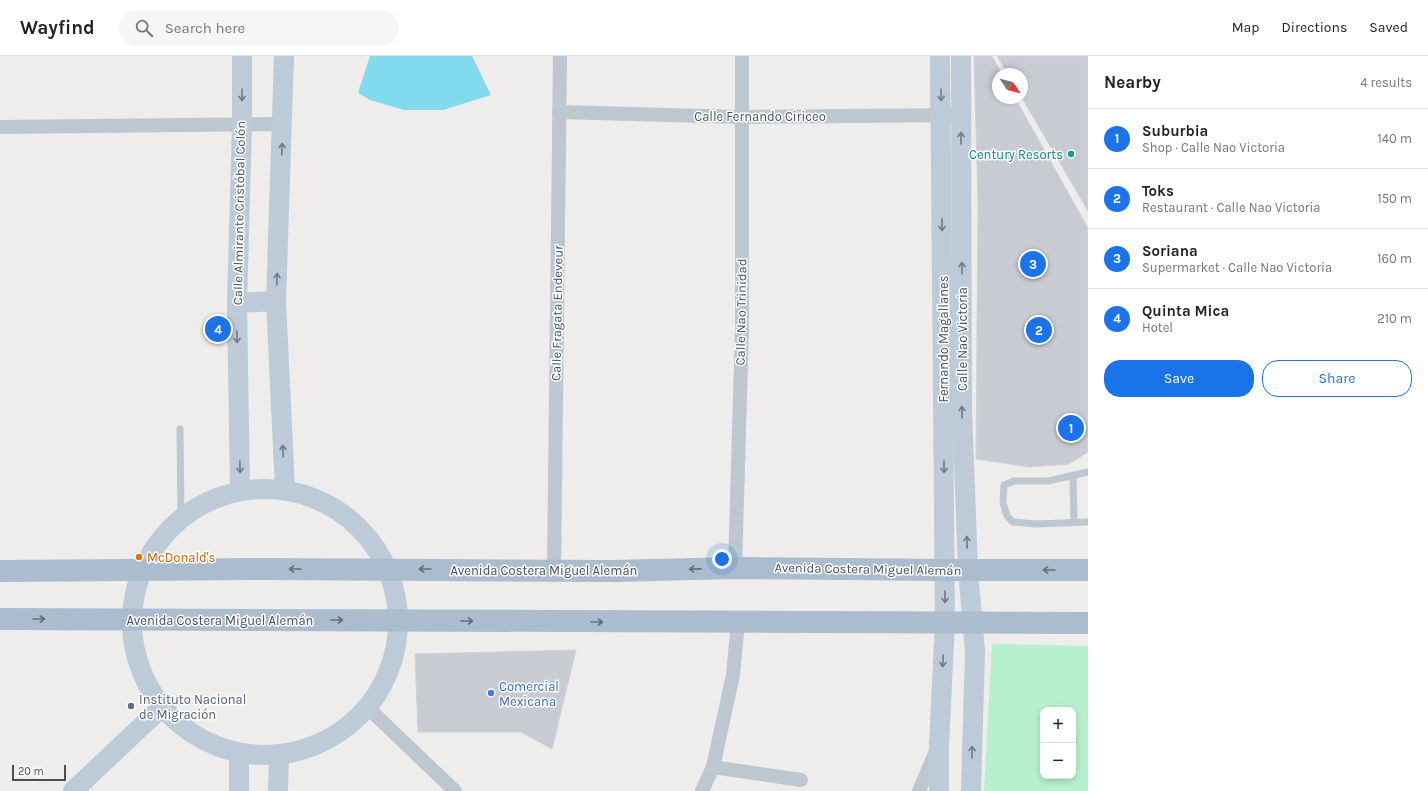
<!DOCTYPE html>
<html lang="en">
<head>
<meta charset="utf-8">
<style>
  body { margin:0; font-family:Karla,sans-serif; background:#f6f6f6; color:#222 }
  .controls { position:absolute; right:12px; bottom:12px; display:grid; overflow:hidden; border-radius:8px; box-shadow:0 2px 6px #0003 }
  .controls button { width:36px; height:36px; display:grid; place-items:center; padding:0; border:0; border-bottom:1px solid #e0e0e0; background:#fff; color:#222; font:20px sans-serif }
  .compass { position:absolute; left:992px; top:12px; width:36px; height:36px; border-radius:50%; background:#fff; box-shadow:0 2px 6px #0003; rotate:125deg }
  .scale { position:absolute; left:12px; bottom:10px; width:54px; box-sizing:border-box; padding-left:4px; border:2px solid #44505a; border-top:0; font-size:11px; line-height:14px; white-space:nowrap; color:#44505a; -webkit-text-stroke:3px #fff; paint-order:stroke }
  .you { position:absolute; left:722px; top:503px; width:14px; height:14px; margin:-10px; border:3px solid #fff; border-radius:50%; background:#1a73e8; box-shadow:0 0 0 6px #1a73e833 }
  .badge { display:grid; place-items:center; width:26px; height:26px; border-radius:50%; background:#1a73e8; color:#fff; font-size:13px; font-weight:700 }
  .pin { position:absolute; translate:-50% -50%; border:2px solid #fff; box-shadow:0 1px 4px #0006 }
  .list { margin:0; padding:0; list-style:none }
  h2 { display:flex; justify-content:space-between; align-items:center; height:52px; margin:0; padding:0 16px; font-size:17px }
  h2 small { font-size:13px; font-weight:400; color:#767676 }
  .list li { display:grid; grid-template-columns:26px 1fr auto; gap:12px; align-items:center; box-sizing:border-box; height:60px; padding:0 16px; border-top:1px solid #e0e0e0 }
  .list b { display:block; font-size:15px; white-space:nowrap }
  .list p { margin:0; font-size:13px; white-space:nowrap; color:#767676 }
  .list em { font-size:13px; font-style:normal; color:#767676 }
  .actions { display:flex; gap:8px; padding:12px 16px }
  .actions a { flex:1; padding:9px 0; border:1px solid #1a73e8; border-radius:16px; text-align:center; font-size:14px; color:#1a73e8 }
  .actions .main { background:#1a73e8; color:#fff }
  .icon { flex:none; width:22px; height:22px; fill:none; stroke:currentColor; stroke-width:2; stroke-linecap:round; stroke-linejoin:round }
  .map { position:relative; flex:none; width:1088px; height:735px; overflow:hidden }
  header { display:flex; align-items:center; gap:24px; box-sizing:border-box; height:56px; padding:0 20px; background:#fff; border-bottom:1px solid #e0e0e0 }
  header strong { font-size:19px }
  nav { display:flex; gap:22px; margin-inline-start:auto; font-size:14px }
  .search { width:280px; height:36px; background:#f6f6f6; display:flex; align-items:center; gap:10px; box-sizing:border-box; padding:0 14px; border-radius:22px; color:#767676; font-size:15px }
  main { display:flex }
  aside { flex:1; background:#fff }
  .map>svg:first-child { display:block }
</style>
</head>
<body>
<header>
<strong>Wayfind</strong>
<div class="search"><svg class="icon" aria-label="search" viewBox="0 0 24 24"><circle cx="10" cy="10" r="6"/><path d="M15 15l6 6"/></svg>Search here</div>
<nav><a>Map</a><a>Directions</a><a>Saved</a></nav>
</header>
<main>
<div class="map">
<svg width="1088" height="735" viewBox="0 0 1088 735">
  <rect width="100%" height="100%" fill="#efecec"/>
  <path fill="#b7f0cc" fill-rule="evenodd" d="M992 588 1088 590V735H984ZM1043 654H1073V720H1043Z"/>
  <path fill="#82daef" d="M370 0H472L491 39 443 54H404L370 44 358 37Z"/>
  <g fill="#c8cbd1" stroke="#d0d2d8">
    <path d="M974 0H992L1002 18H998V42H1015L1088 172V396L1069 408 1029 411 976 403 978 148Z"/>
    <path d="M997 0H1088V155L1022 42V18H1008Z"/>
    <path d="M576 594 552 693 521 676H418L415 598Z"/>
  </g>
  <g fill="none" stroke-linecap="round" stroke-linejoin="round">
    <g stroke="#bcc7cf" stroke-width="7">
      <path d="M180 373 181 462"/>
      <path d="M1088 416 1048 425H1014L1004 429 1003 447 1007 460 1013 466 1036 468 1088 466"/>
      <path d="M1073 420 1074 466"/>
    </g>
    <g stroke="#bcc7cf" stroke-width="14">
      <path d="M559 56 741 61 961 59"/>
      <path d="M0 71 282 68"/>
      <path d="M735 512 742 272V0"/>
      <path d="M554 514 560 0"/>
      <path d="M367 651 455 735"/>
      <path d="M713 711 801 724"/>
      <path d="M702 735 713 711 733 619 738 566"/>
      <path d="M919 735 936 695"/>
    </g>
    <g stroke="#bdcad7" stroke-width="20">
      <path d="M284 0 276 245 285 434"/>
      <path d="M961 0 962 354 968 514 975 595 971 735"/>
      <path d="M237 247 276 245"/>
      <circle cx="265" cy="566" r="133"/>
      <path d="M240 435 237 247 242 69V0"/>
      <path d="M239 697V735"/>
      <path d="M73 735 162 651"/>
      <path d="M278 735 279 699"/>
      <path d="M939 735V689L945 566 940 0"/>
    </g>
    <g stroke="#aabccd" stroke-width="22">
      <path d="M0 515 261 513 614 515 735 512 945 514H1088"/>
      <path d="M0 563 1088 567"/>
    </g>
  </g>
  <defs><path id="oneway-shaft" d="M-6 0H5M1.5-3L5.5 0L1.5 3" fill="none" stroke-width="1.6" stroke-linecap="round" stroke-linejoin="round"/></defs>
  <g stroke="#6e7b86">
    <use href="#oneway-shaft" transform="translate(242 39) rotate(90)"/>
    <use href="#oneway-shaft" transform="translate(941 39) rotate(89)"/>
    <use href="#oneway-shaft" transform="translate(961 82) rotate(-90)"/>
    <use href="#oneway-shaft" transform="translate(282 93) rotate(-88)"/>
    <use href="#oneway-shaft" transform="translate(942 169) rotate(90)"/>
    <use href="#oneway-shaft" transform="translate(962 212) rotate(-90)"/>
    <use href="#oneway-shaft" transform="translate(277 223) rotate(-88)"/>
    <use href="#oneway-shaft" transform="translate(237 281) rotate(89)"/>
    <use href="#oneway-shaft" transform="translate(962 356) rotate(-92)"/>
    <use href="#oneway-shaft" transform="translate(283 395) rotate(-93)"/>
    <use href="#oneway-shaft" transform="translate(240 411) rotate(89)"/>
    <use href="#oneway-shaft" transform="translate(944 411) rotate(90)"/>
    <use href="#oneway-shaft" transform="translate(967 486) rotate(-92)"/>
    <use href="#oneway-shaft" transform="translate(945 541) rotate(90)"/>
    <use href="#oneway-shaft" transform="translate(943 605) rotate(93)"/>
    <use href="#oneway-shaft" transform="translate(972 696) rotate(-89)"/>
  </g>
  <g stroke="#63707c">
    <use href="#oneway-shaft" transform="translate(295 513) rotate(-180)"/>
    <use href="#oneway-shaft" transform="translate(425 513) rotate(-180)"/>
    <use href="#oneway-shaft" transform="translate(695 513) rotate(179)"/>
    <use href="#oneway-shaft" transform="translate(1049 514) rotate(180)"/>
    <use href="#oneway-shaft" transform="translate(39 563)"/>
    <use href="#oneway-shaft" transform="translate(337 564)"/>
    <use href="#oneway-shaft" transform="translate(467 565)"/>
    <use href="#oneway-shaft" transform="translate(597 566)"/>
  </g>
  <circle fill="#0f9aa8" stroke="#fff" stroke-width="1.5" cx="1071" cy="98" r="4"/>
  <circle fill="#e8710a" stroke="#fff" stroke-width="1.5" cx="139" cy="501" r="4"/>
  <circle fill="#3f7fe0" stroke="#fff" stroke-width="1.5" cx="491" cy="637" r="4"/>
  <circle fill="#5c6f8a" stroke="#fff" stroke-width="1.5" cx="131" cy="650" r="4"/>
  <g text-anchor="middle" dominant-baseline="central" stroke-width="3" stroke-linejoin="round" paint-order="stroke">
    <g font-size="13" fill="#44505a" stroke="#fff">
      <text x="760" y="60">Calle Fernando Ciriceo</text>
      <text transform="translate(239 157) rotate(-89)">Calle Almirante Cristóbal Colón</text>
      <text transform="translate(741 256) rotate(-89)">Calle Nao Trinidad</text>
      <text transform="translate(557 257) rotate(-89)">Calle Fragata Endeveur</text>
      <text transform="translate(943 283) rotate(-90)">Fernando Magallanes</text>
      <text transform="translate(962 283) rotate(-90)">Calle Nao Victoria</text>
      <text transform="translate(868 513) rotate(1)">Avenida Costera Miguel Alemán</text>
      <text x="544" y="514">Avenida Costera Miguel Alemán</text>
      <text x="220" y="564">Avenida Costera Miguel Alemán</text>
    </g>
    <g font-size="13" fill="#0d838f" stroke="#fff" text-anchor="end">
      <text x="1063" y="98">Century Resorts</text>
    </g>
    <g font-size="13" fill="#c56008" stroke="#fff" text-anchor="start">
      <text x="147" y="501">McDonald's</text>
    </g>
    <g font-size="13" fill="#366cbe" stroke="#fff" text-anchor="start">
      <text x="499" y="630">Comercial<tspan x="499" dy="15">Mexicana</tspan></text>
    </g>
    <g font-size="13" fill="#4e5e75" stroke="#fff" text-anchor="start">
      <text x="139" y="643">Instituto Nacional<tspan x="139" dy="15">de Migración</tspan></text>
    </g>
  </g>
</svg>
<div class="controls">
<button>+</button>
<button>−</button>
</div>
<svg class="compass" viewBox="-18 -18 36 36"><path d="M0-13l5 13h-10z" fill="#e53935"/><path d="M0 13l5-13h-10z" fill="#767676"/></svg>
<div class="scale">20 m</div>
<div class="you"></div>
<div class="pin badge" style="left:1071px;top:372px">1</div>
<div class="pin badge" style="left:1039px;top:274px">2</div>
<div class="pin badge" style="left:1033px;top:208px">3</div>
<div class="pin badge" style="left:218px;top:273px">4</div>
</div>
<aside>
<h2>Nearby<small>4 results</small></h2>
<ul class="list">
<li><span class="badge">1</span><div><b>Suburbia</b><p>Shop · Calle Nao Victoria</p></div><em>140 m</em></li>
<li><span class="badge">2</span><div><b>Toks</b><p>Restaurant · Calle Nao Victoria</p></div><em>150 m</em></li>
<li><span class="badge">3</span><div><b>Soriana</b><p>Supermarket · Calle Nao Victoria</p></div><em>160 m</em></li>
<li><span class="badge">4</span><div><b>Quinta Mica</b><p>Hotel</p></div><em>210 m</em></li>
</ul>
<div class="actions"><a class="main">Save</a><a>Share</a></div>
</aside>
</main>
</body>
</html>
